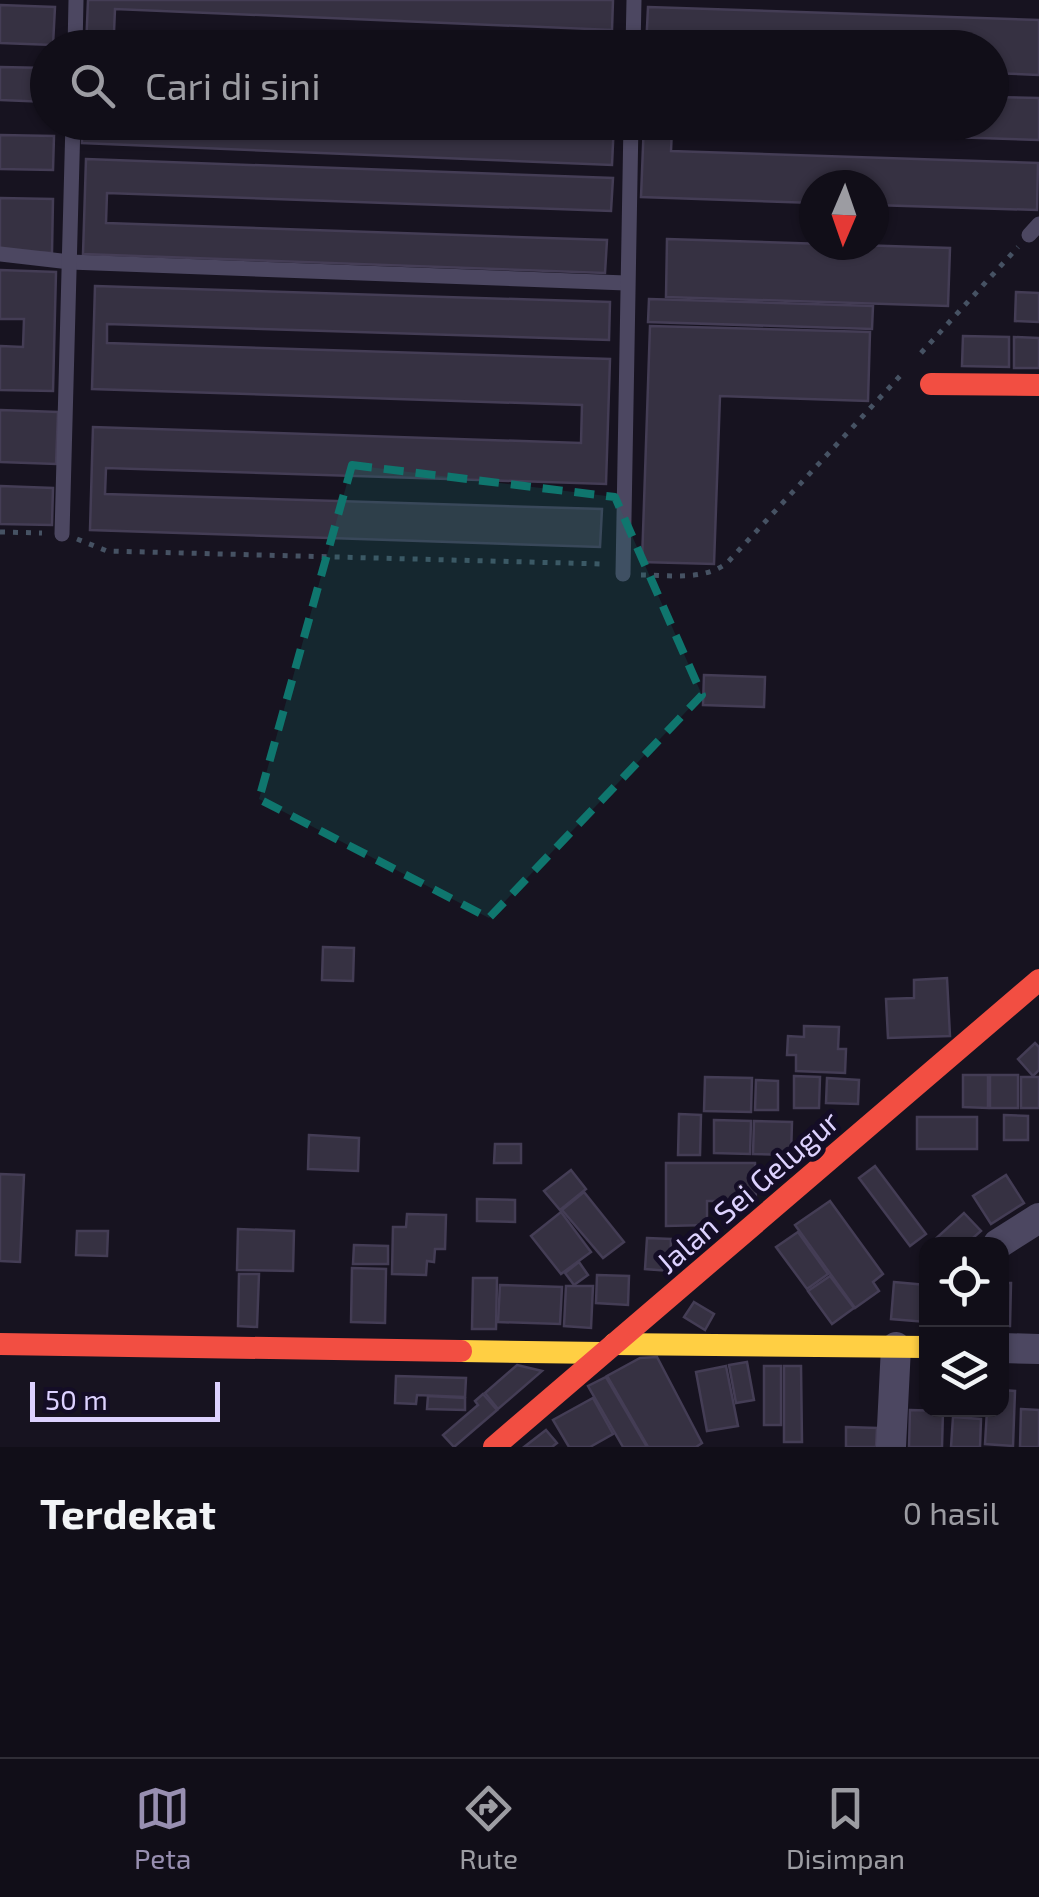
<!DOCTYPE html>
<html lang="id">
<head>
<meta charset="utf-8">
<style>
  body { margin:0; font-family:"Exo 2",sans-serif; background:#1e1c25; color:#f1f3f6 }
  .controls { position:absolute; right:30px; bottom:30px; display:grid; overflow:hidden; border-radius:20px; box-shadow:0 2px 8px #0004 }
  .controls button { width:90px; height:90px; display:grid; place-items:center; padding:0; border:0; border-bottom:2px solid #302e37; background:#110e18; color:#f1f3f6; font:50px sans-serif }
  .compass { position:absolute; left:799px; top:170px; width:90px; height:90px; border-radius:50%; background:#110e18; box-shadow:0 2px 8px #0004; rotate:182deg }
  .scale { position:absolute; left:30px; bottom:25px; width:190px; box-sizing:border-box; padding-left:10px; border:5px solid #ddd2ff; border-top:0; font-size:28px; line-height:35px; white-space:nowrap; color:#ddd2ff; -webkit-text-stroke:8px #140d26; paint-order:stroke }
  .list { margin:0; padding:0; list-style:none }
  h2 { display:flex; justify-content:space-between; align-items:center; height:130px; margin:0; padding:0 40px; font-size:42px }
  h2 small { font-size:32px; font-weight:400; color:#9c9ca2 }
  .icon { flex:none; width:55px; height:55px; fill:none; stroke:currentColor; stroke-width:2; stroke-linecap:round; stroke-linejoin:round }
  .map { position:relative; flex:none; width:1039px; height:1447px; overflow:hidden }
  .search { position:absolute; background:#110e18; box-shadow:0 2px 8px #0004; left:30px; right:30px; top:30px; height:110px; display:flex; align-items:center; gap:25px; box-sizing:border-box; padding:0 35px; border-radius:55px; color:#9c9ca2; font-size:38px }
  .sheet { height:310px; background:#110e18 }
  nav { display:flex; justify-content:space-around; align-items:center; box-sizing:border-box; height:140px; border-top:2px solid #302e37; background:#110e18; font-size:28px; color:#9c9ca2 }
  nav a { display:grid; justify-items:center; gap:5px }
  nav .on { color:#988fb1 }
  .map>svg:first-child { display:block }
</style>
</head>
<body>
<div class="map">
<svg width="1039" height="1447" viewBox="0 0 1039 1447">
  <rect width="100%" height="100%" fill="#171320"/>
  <g fill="#363142" stroke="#443d55" stroke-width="2.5">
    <path d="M88 0H613L612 30 115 9 114 32 476 48H86Z"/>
    <path d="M0 5 55 7 53 45 0 43Z"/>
    <path d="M648 7 1039 20V75L992 73V48H646Z"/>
    <path d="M0 67 48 68V102L0 100Z"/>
    <path d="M992 97 1039 98V140L672 128 671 151 1038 163 1037 210 874 205V185H814V203L641 197 644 122H992Z"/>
    <path d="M82 122H614L612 165 82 143Z"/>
    <path d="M0 135 54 136 53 170 0 169Z"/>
    <path d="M86 159 613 178 611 211 107 193 106 223 607 240 605 273 83 254Z"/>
    <path d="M0 198 53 199 52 253 0 251Z"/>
    <path d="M667 239 950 248 948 306 666 297Z"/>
    <path d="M0 270 56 272 53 391 0 390V346L23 347 24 319H0Z"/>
    <path d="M95 286 610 302 609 340 107 324V343L610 359 606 484 106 468 105 494 602 509 600 547 90 530 93 427 581 443 582 405 92 389Z"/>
    <path d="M1016 292 1039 293V322L1015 321Z"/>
    <path d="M649 299 873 306 872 329 648 322Z"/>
    <path d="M650 326 870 332 868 401 720 396 714 564 642 562Z"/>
    <path d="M963 336 1009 337V367L962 366Z"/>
    <path d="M1014 337 1039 338V368H1014Z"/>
    <path d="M0 410 58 412 56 464 0 462Z"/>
    <path d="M0 486 53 488 52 525 0 524Z"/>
    <path d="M704 675 765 677 764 707 703 705Z"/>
    <path d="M323 947 354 948 353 981 322 980Z"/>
    <path d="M947 978 950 1036 888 1038 886 999 914 998V980Z"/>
    <path d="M804 1026 839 1027 838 1049H846L845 1073 796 1071V1055H787L788 1036 804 1037Z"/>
    <path d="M1035 1043 1039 1047V1070L1033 1076 1018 1059Z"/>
    <path d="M963 1075H988V1108L963 1107Z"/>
    <rect x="990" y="1075" width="28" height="33"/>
    <path d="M794 1076 820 1077 819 1108H794Z"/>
    <path d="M705 1077 752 1078 751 1112 704 1111Z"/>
    <rect x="1021" y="1077" width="18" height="31"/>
    <path d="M827 1078 859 1080 858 1104 826 1103Z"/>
    <path d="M756 1080 778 1081V1110H755Z"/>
    <path d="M679 1114 701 1115 700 1155H678Z"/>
    <path d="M1004 1115 1028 1116V1140H1004Z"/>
    <rect x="917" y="1117" width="60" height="32"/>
    <path d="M714 1120 751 1121 750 1154 714 1153Z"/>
    <path d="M754 1121 792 1122 791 1155 753 1154Z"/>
    <path d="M309 1135 359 1138 358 1171 308 1169Z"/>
    <path d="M495 1144H521V1163H494Z"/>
    <path d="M666 1163H755L756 1201H707V1225L666 1226Z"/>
    <path d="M875 1166 926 1234 910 1246 859 1178Z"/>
    <path d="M571 1170 586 1189 560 1210 544 1191Z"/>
    <path d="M0 1174 24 1175 20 1262 0 1261Z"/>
    <path d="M1006 1175 1024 1203 991 1224 973 1196Z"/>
    <path d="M584 1192 624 1242 603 1258 562 1210Z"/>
    <path d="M477 1199 515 1200V1222L477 1221Z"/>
    <path d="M830 1201 883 1274 873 1282 879 1291 855 1308 795 1225Z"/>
    <path d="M561 1212 591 1252 561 1274 531 1236Z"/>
    <path d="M964 1213 981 1231 966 1244H935L932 1242Z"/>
    <path d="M407 1214 446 1215 445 1249H435L434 1262 427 1261 426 1275 392 1274 393 1227H406Z"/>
    <path d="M238 1229 294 1231 293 1271 237 1270Z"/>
    <path d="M77 1231H108L107 1256 76 1255Z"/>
    <path d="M798 1232 828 1274 807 1289 776 1247Z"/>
    <path d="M647 1238 671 1239 670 1271 645 1269Z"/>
    <path d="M354 1245 388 1246V1264H353Z"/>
    <path d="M579 1262 588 1275 574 1285 565 1273Z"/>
    <path d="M352 1268 386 1269 385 1323 351 1322Z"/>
    <path d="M239 1274H259L257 1327 238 1326Z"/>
    <path d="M597 1275 629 1276 628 1305 596 1303Z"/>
    <path d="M830 1276 854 1308 832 1324 808 1291Z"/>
    <path d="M473 1278H497L496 1329H472Z"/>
    <path d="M894 1282 926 1285V1322L891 1319Z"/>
    <path d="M1002 1283H1011L1010 1326H1002Z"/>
    <path d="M500 1285 562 1287 560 1324 498 1322Z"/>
    <path d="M566 1286H593L591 1328 564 1326Z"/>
    <path d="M694 1302 714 1314 705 1330 684 1317Z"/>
    <path d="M657 1357 702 1443 696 1447H648L607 1376 640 1358Z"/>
    <path d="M747 1362 754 1400 736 1403 729 1365Z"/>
    <path d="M517 1365 542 1371 498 1409 485 1393Z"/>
    <path d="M726 1366 738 1426 707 1431 696 1372Z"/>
    <rect x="764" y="1366" width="17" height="59"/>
    <path d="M784 1366H801L802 1442H784Z"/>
    <path d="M396 1376 466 1378 465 1397 417 1395 416 1404 395 1403Z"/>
    <path d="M606 1377 647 1447H623L588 1386Z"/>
    <path d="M1002 1390 1015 1391 1013 1446 985 1444 987 1410H1002Z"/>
    <path d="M483 1394 497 1410 454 1447 443 1435 478 1405 475 1401Z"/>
    <path d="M428 1396 465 1398V1410L427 1409Z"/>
    <path d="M593 1398 613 1434 590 1447H569L553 1420Z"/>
    <path d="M1021 1409 1039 1410V1447H1020Z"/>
    <path d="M910 1410 943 1411 942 1447H909Z"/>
    <path d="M953 1417 981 1419 980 1447H951Z"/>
    <path d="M846 1427 877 1428 876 1447H846Z"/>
    <path d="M546 1430 557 1443 552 1447H524Z"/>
  </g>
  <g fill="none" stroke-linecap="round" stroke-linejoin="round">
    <g stroke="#465263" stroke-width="5" stroke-dasharray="5 8" stroke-linecap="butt">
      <path d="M921 353 1018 247"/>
      <path d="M0 532 42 533"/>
      <path d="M77 539 107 551 604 564"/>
      <path d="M641 575C670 575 703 581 727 563L900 376"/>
    </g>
    <g stroke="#4c4761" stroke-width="15">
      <path d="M75 48 76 0"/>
      <path d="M633 48 634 0"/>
      <path d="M1029 235 1039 224"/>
      <path d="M0 254 70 262 626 283"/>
      <path d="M62 534 73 122"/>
      <path d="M623 574 631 122"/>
    </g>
    <g stroke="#4c4761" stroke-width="30">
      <path d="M998 1244 1039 1218"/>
      <path d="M1002 1348 1039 1349"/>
      <path d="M891 1447 896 1347"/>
    </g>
    <g stroke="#ffcf43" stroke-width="22">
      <path d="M614 1344 926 1347"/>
      <path d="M461 1351 602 1353"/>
    </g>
    <g stroke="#f24e42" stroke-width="22">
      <path d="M931 384 1039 385"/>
      <path d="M0 1344 461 1351"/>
      <path d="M494 1447 1039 980"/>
    </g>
  </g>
  <path fill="#0f766e" fill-opacity="0.2" stroke="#0f766e" stroke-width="8" stroke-dasharray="20 12" stroke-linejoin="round" d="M352 465 615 497 702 695 489 918 259 799Z"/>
  <g text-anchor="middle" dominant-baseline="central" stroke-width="10" stroke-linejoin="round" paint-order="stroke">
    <g font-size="30" fill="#ddd2ff" stroke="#140d26">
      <text transform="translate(747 1191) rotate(-41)">Jalan Sei Gelugur</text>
    </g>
  </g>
</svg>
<div class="controls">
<button><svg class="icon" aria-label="locate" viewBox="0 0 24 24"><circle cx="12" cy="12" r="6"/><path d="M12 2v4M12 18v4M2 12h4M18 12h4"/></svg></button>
<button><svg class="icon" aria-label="layers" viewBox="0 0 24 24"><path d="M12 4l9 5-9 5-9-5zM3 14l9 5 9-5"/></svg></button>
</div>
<svg class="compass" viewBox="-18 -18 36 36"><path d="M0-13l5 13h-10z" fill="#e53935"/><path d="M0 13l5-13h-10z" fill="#9c9ca2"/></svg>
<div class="scale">50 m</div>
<div class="search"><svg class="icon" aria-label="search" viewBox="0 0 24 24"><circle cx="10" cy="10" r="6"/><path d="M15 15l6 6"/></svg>Cari di sini</div>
</div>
<section class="sheet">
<h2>Terdekat<small>0 hasil</small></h2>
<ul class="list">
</ul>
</section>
<nav>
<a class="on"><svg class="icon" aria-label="map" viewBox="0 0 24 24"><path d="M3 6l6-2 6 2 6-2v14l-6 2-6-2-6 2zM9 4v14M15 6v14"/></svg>Peta</a>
<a><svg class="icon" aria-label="directions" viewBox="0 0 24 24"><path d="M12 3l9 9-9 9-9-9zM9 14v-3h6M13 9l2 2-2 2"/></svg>Rute</a>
<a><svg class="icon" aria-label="saved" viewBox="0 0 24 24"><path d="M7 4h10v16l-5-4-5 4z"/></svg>Disimpan</a>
</nav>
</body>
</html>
